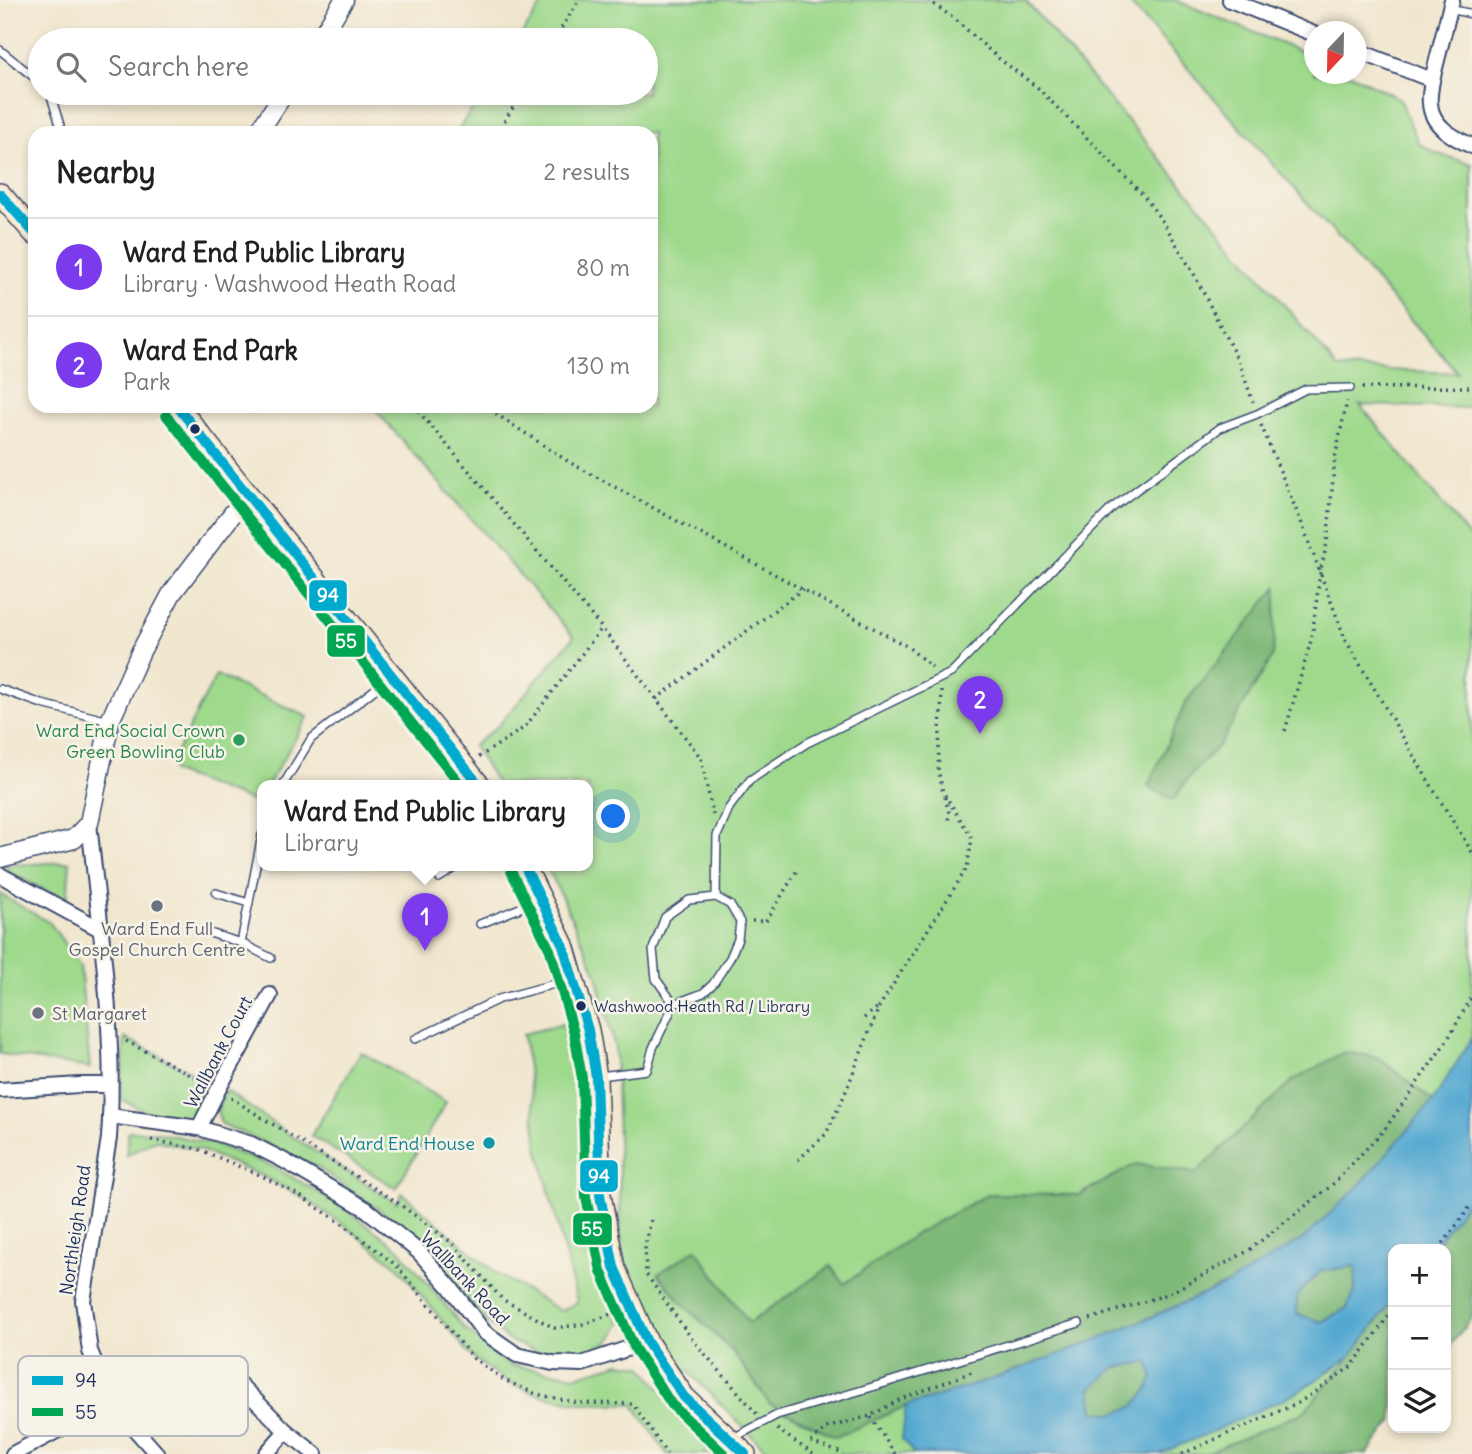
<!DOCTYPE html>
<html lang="en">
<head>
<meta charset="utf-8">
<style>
  body { margin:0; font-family:Delius,sans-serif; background:#f6f6f6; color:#202124 }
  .controls { position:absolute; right:21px; bottom:21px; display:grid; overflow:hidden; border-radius:14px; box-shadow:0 4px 10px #0003 }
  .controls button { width:63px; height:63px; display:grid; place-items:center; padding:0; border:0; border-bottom:2px solid #e0e0e0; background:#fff; color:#202124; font:35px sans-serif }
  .compass { position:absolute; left:1304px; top:21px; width:63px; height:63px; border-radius:50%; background:#fff; box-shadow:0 4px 10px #0003; rotate:202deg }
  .you { position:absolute; left:614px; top:817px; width:24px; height:24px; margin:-18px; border:5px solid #fff; border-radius:50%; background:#1a73e8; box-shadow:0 0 0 10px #1a73e833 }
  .badge { display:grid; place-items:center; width:46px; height:46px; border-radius:50%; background:#7c3aed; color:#fff; font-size:23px; font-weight:700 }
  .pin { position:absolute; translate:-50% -58px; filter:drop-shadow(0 2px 4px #0008) }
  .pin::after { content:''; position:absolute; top:37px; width:24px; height:21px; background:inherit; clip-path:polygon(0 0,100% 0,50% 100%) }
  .popup { position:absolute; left:257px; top:780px; width:336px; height:91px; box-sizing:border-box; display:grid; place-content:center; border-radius:14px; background:#fff; filter:drop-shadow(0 2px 5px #0005); font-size:23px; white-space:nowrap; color:#757577 }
  .popup b { font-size:26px; color:#202124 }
  .popup::after { content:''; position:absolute; left:50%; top:100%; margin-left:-14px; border:14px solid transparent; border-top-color:#fff }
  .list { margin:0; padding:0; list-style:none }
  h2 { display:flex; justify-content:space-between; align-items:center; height:91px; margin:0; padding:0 28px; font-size:30px }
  h2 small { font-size:23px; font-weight:400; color:#757577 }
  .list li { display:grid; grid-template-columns:46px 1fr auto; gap:21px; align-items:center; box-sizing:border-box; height:98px; padding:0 28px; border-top:2px solid #e0e0e0 }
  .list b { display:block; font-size:26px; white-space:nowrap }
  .list p { margin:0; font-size:23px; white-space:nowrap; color:#757577 }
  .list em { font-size:23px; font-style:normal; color:#757577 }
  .icon { flex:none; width:38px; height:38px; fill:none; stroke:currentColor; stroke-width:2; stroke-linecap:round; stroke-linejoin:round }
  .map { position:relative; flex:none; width:1472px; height:1454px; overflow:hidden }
  .search { position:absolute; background:#fff; box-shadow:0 4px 10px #0003; left:28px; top:28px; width:630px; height:77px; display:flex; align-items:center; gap:18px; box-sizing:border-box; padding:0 24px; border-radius:38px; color:#757577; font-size:26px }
  .panel { position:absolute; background:#fff; box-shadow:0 4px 10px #0003; left:28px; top:126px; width:630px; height:287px; border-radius:21px }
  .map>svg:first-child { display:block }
</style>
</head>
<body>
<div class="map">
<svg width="1472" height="1454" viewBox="0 0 1472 1454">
  <rect width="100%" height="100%" fill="#f7f3e8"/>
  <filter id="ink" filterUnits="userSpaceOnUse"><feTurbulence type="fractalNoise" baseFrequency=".0143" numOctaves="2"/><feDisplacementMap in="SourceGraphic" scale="14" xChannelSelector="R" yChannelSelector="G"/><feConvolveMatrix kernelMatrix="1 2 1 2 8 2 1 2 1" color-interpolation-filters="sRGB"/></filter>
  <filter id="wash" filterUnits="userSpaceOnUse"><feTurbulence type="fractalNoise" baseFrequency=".00686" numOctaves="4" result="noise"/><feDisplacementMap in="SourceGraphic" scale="28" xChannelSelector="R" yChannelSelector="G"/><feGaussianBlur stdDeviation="1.57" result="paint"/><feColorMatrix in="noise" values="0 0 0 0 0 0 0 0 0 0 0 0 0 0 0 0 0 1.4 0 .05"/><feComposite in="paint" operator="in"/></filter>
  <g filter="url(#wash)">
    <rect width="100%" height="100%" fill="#f1e7cf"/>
    <g fill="#9ed98c" stroke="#5c8475" stroke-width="2">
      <path d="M545 0H1025L1338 368 1458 373 1127 0H1175L1314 57V74H1351L1400 99 1419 144 1438 154 1472 164V408L1360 405 1472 540V1317L1446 1351V1249H1393V1420L1367 1454H770L661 1344 622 1262 615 1049 597 974 554 880 545 865H588V785H498L473 746 499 725 574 637 372 406H651V133H456L483 93H646V40H518Z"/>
      <path d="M216 675 308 717 268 785H262V795L257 803 173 772 171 763Z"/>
      <path d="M70 862 67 901 6 871 9 865Z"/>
      <path d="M0 894 50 923 80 966 90 1068 0 1054Z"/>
      <path d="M563 1024 575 1068 586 1073 590 1218 604 1291 621 1323 609 1342 582 1353 543 1354 508 1340 484 1319 432 1253 390 1217 317 1167 222 1124C214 1110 219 1104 226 1091L290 1135 397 1203 402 1193 496 1273 561 1311 577 1302 538 1147 530 1082 523 1034Z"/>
      <path d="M125 1038 209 1081 200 1104 191 1120 146 1112 120 1099Z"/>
      <path d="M361 1052 446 1102 396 1188 311 1136Z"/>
      <path d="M128 1131 155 1132 214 1144 272 1166 341 1205 399 1249 464 1328 510 1365 576 1376 619 1363 642 1366 670 1401 721 1454H667L633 1404 578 1403 536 1394 504 1380 473 1358 397 1266 344 1225 300 1196 262 1176 198 1149 154 1140 126 1156Z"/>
    </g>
    <g fill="#7eb978" stroke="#4c746b" stroke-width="2">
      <path d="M1277 587 1273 656 1220 744 1193 772 1173 800 1148 786 1186 702Z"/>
      <path d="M1344 1052 1377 1057 1433 1101 1357 1188 1303 1239 1227 1284 1089 1343 987 1381 906 1406 836 1437 770 1404 733 1352 679 1300 658 1274 696 1249 749 1323 831 1266 844 1284 917 1233 988 1194 1079 1195 1136 1164 1196 1173 1292 1081Z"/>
      <path d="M1472 1195V1317L1446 1351V1249H1432Z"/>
      <path d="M1356 1266 1355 1291 1347 1308 1321 1322 1297 1314V1295L1321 1271Z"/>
      <path d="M1393 1300V1420L1367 1454H1205L1304 1412 1350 1357Z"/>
      <path d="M1149 1362 1153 1376 1148 1390 1133 1407 1112 1414 1094 1412 1091 1388 1116 1367Z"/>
    </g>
    <path fill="#55a9d1" stroke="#386c98" stroke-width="2" fill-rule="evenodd" d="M1472 1038V1195L1432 1249H1393V1300L1350 1357 1296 1393 1216 1430 1159 1454H914L902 1439 906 1406 987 1381 1089 1343 1161 1313 1227 1284 1303 1239 1357 1188 1433 1101ZM1356 1266 1355 1291 1347 1308 1321 1322 1297 1314V1295L1321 1271ZM1148 1362 1153 1376 1148 1390 1133 1407 1112 1414 1094 1411 1091 1388 1116 1367Z"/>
  </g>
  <g filter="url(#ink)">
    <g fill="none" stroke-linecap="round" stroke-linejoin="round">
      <g stroke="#3b4b6f" stroke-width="10">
        <g id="service">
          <path d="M1450 9 1472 14"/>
          <path d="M0 50 40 82"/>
          <path d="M50 93 60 125"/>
          <path d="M0 689 42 704 109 721"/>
          <path d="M283 785 311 739 383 683 389 677"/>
          <path d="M439 878 460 865"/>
          <path d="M216 893 249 903"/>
          <path d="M716 897 717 836 729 808 750 780 807 743 951 673 1112 508 1220 428 1257 414 1306 389 1350 388"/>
          <path d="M480 924 540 900"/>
          <path d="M210 933 241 943 262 835"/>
          <path d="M241 943 271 958"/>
          <path d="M415 1039 499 999 569 980"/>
          <path d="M600 1076 647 1070 653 1048 674 1004 703 993 713 984 730 958 738 939 740 922 730 905 716 897 689 900 665 917 653 949 656 979 674 1004"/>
          <path d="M733 1438 777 1415 869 1388 1079 1323"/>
        </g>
      </g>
      <g stroke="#3b4b6f" stroke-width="18">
        <g id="minor">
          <path d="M1230 0 1314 34"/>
          <path d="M1356 50 1432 80C1431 88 1429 96 1430 103 1431 126 1454 138 1472 146"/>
          <path d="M1432 80 1452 0"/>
          <path d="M89 823C100 926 116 1034 109 1138L83 1301 90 1351 111 1402 157 1454"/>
          <path d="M0 875 100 929"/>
          <path d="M0 1090 80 1085H110"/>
          <path d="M110 1116 199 1128 251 1144 281 1159 366 1209 419 1252 450 1287 484 1332 517 1355 553 1363 582 1364 647 1342"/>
          <path d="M199 1128 218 1090 270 995"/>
          <path d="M230 1375 286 1431 266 1454"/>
          <path d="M286 1431 315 1454"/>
          <path d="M13 1454 111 1402"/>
        </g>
      </g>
      <g stroke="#3b4b6f" stroke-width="21">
        <g id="tertiary">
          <path d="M319 40 344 0"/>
          <path d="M258 133 284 93"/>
          <path d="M0 858 74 839 89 823 110 721 141 651 172 593 237 508"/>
        </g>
      </g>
      <g stroke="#3b4b6f" stroke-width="24">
        <g id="secondary">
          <path d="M0 194 35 234"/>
          <path d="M177 406 479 785"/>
          <path d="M524 865 563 945 588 1030 596 1077 600 1195 614 1267 647 1342 684 1397 745 1454"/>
        </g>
      </g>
      <g stroke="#3b4b6f" stroke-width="3.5" stroke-dasharray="2 5" stroke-linecap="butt">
        <path d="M928 0 956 20 997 57 1038 88 1144 196 1165 225 1195 276 1240 365 1253 402"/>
        <path d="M554 40 579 0"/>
        <path d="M497 133 522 93"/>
        <path d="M1362 388 1472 387"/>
        <path d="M414 406 602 628 701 758 713 815"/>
        <path d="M484 406 569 462 908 647 932 667"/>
        <path d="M1261 425 1302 524 1345 639 1435 792 1472 852"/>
        <path d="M656 699 803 589"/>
        <path d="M1285 731 1312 637 1320 573 1327 543 1335 458 1347 401"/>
        <path d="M479 757 525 727 602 628"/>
        <path d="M945 797 949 813 948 823"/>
        <path d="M752 921H766L798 869"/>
        <path d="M864 1018 877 1008"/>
        <path d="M126 1041 206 1083"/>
        <path d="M231 1098 398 1203 451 1242 502 1299 554 1328 584 1324 614 1313"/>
        <path d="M151 1140 198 1149 262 1176 300 1196 344 1225 397 1266 473 1358 504 1380 536 1394 578 1403 633 1404 667 1454"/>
        <path d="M798 1160 826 1134 844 1096 879 1007 967 868 972 838 943 792 938 770 942 691"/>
        <path d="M651 1220 645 1247 646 1274 692 1339 757 1414"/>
        <path d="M1439 1249 1472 1204"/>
        <path d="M1090 1319 1168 1294 1248 1251 1331 1186 1385 1129 1448 1039 1472 996"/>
        <path d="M777 1429 813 1454"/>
        <path d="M811 1442 826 1428 870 1416"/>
        <path d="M811 1442 844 1454"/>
        <path d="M895 1454 870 1416 901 1399 974 1371"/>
        <path d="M1182 1454 1300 1402 1352 1366 1393 1310"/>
      </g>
      <use href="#service" stroke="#fff" stroke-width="7"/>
      <use href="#minor" stroke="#fff" stroke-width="14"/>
      <use href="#tertiary" stroke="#fff" stroke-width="18"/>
      <use href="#secondary" stroke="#fce6c4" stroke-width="21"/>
      <g stroke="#f7f3e8" stroke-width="16">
        <g id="bus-1">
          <path d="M0 194 35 234"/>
          <path d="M177 406 479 785"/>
          <path d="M524 865 563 945 588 1030 596 1077 600 1195 614 1267 647 1342 684 1397 745 1454"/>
        </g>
      </g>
      <g stroke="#f7f3e8" stroke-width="16">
        <g id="bus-2">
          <path d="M166 415 461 785"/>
          <path d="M511 871 550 950 574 1033 582 1078 586 1197 601 1271 635 1349 672 1405 724 1454"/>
        </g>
      </g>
      <use href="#bus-1" stroke="#00a9ce" stroke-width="10"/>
      <use href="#bus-2" stroke="#00a651" stroke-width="10"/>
    </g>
  </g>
  <g fill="#1b2f5e" stroke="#f7f3e8" stroke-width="2.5">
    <circle cx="195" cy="429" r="6"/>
    <circle cx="581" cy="1006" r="6"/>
  </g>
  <circle fill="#2e9e5b" stroke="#f7f3e8" stroke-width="2.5" cx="239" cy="740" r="7"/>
  <g fill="#6b7280" stroke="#f7f3e8" stroke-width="2.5">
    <circle cx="157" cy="906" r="7"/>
    <circle cx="38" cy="1013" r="7"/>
  </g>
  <circle fill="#0f9aa8" stroke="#f7f3e8" stroke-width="2.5" cx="489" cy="1143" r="7"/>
  <g text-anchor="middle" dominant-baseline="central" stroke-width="5" stroke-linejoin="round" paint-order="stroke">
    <g font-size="16" fill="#1b2f5e" stroke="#f7f3e8" text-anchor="start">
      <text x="594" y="1006">Washwood Heath Rd / Library</text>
    </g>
    <g font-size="18" fill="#27864d" stroke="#f7f3e8" text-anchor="end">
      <text x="225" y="730">Ward End Social Crown<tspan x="225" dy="21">Green Bowling Club</tspan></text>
    </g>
    <g font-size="18" fill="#5b616d" stroke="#f7f3e8">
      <text x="157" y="928">Ward End Full<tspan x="157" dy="21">Gospel Church Centre</tspan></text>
      <text x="52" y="1013" text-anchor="start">St Margaret</text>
    </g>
    <g font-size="18" fill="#1b2f5e" stroke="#f7f3e8">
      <text transform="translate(218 1052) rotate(-62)">Wallbank Court</text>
      <text transform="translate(75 1230) rotate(-82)">Northleigh Road</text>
      <text transform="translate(465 1278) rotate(47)">Wallbank Road</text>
    </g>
    <g font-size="18" fill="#0d838f" stroke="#f7f3e8" text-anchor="end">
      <text x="475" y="1143">Ward End House</text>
    </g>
  </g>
  <rect x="18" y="1356" width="230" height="80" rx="10" fill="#f7f3e8" stroke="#b5b8bf" stroke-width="2"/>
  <rect x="32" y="1376" width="31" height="9" fill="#00a9ce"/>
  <rect x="32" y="1408" width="31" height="8" fill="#00a651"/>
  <g font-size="19" fill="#1b2f5e">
    <text x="75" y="1387">94</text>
    <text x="75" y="1419">55</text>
  </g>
  <g stroke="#f7f3e8" stroke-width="2.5">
    <rect x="308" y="579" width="40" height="33" rx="7" fill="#00a9ce"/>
    <rect x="326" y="624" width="40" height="34" rx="7" fill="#00a651"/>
    <rect x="579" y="1159" width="40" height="34" rx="7" fill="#00a9ce"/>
    <rect x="572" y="1212" width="41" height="34" rx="7" fill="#00a651"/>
  </g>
  <g font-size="19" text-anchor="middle" font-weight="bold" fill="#fff">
    <text x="328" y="602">94</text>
    <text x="346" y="648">55</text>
    <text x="599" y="1183">94</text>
    <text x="592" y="1236">55</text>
  </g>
</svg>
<div class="controls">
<button>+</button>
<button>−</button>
<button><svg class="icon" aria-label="layers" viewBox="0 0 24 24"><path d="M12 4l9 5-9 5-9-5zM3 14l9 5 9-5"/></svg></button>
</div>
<svg class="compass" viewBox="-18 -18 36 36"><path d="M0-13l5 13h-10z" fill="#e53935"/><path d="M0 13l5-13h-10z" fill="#757577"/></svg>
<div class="you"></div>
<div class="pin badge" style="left:425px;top:951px">1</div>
<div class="popup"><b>Ward End Public Library</b>Library</div>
<div class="pin badge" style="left:980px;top:734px">2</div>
<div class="search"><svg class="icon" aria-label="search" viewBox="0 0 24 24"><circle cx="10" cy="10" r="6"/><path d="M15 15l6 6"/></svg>Search here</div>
<section class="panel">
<h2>Nearby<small>2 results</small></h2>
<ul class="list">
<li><span class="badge">1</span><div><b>Ward End Public Library</b><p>Library · Washwood Heath Road</p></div><em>80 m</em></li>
<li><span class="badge">2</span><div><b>Ward End Park</b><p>Park</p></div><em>130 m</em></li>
</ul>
</section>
</div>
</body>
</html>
